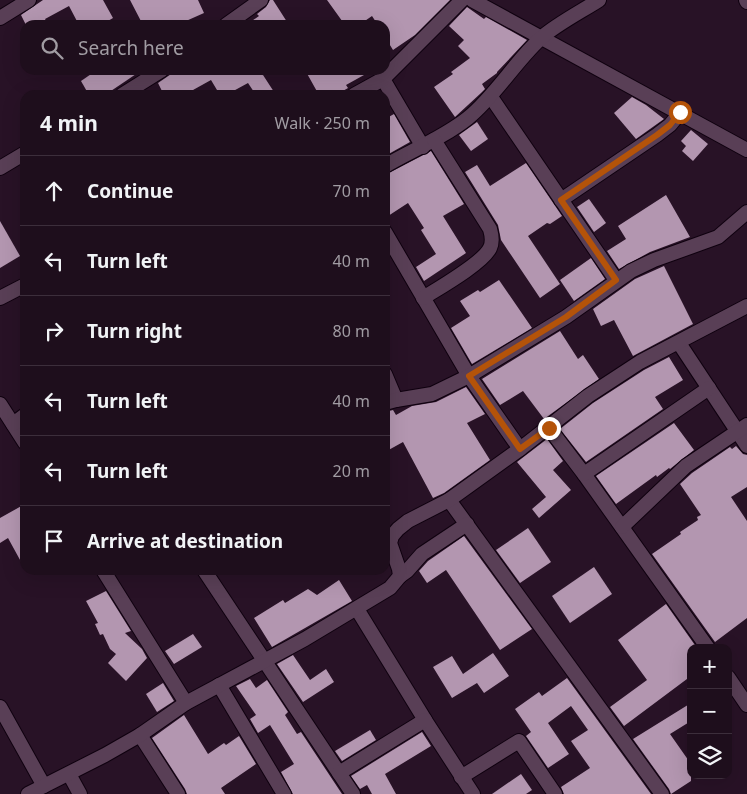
<!DOCTYPE html>
<html lang="en">
<head>
<meta charset="utf-8">
<style>
  body { margin:0; font-family:"Noto Sans",sans-serif; background:#2b1c29; color:#f1f3f6 }
  .controls { position:absolute; right:15px; bottom:15px; display:grid; overflow:hidden; border-radius:10px; box-shadow:0 5px 20px #0002 }
  .controls button { width:45px; height:45px; display:grid; place-items:center; padding:0; border:0; border-bottom:1px solid #3c2e3b; background:#1e0e1c; color:#f1f3f6; font:25px sans-serif }
  .stop { position:absolute; width:15px; height:15px; margin:-11px; border:4px solid #b45309; border-radius:50%; background:#fff }
  .stop.end { background:#b45309; border-color:#fff; box-shadow:0 1px 5px #0008 }
  .list { margin:0; padding:0; list-style:none }
  h2 { display:flex; justify-content:space-between; align-items:center; height:65px; margin:0; padding:0 20px; font-size:21px }
  h2 small { font-size:16px; font-weight:400; color:#a19ca3 }
  .list li { display:grid; grid-template-columns:32px 1fr auto; gap:15px; align-items:center; box-sizing:border-box; height:70px; padding:0 20px; border-top:1px solid #3c2e3b }
  .list b { display:block; font-size:19px; white-space:nowrap }
  .list em { font-size:16px; font-style:normal; color:#a19ca3 }
  .icon { flex:none; width:28px; height:28px; fill:none; stroke:currentColor; stroke-width:2; stroke-linecap:round; stroke-linejoin:round }
  .map { position:relative; flex:none; width:747px; height:794px; overflow:hidden }
  .search { position:absolute; background:#1e0e1c; box-shadow:0 5px 20px #0002; left:20px; top:20px; width:370px; height:55px; display:flex; align-items:center; gap:12px; box-sizing:border-box; padding:0 18px; border-radius:15px; color:#a19ca3; font-size:19px }
  .panel { position:absolute; background:#1e0e1c; box-shadow:0 5px 20px #0002; left:20px; top:90px; width:370px; height:485px; border-radius:15px }
  .map>svg:first-child { display:block }
</style>
</head>
<body>
<div class="map">
<svg width="747" height="794" viewBox="0 0 747 794">
  <rect width="100%" height="100%" fill="#281226"/>
  <g fill="#b396b0">
    <path d="M43 0H103L113 18 101 25H79L69 6 45 19 48 25H26L21 15Z"/>
    <path d="M130 0H198L204 13 186 21 189 25H143Z"/>
    <path d="M270 0H273L289 25H246L259 16 257 14 266 7Z"/>
    <path d="M327 0H450L415 35 393 50 385 37V25H378L372 16 359 25H345Z"/>
    <path d="M467 7 484 19 486 17 527 40 497 72V73L482 84 485 89 481 93 455 117 434 87 453 74 451 72 470 58 458 46 464 40 449 26Z"/>
    <path d="M97 70H142L105 95H89L81 81Z"/>
    <path d="M177 70H272L261 76 263 75 276 95H256L248 83 226 95H220L211 80 184 95H164L158 83Z"/>
    <path d="M305 70H373L346 85 348 88 336 95H319Z"/>
    <path d="M632 97 646 105 664 119 636 139 614 113Z"/>
    <path d="M394 114 410 142 385 156V119Z"/>
    <path d="M477 122 488 139 471 151 459 135Z"/>
    <path d="M691 130 708 144 693 161 682 151 686 146 681 141Z"/>
    <path d="M431 151 464 204 443 216 466 253 424 281 416 267 436 254 421 230 424 228 408 203 385 218V175Z"/>
    <path d="M526 163 562 216 550 224 547 223 528 236 560 284 540 298 501 240 498 225 465 172 477 165 490 186Z"/>
    <path d="M666 195 690 237 650 252 619 269 607 251 626 239 618 226Z"/>
    <path d="M589 199 606 223 594 232 577 207Z"/>
    <path d="M0 221 20 256 0 268Z"/>
    <path d="M591 258 605 279 574 301 560 280Z"/>
    <path d="M664 266 693 324 633 356 614 320 601 326 593 309 635 279Z"/>
    <path d="M499 280 532 328 472 364 451 328 470 316 460 301 478 290 480 292Z"/>
    <path d="M560 331 578 359 583 355 599 379 544 419 523 391 500 405 482 379Z"/>
    <path d="M669 357 683 380 655 397 663 409 586 462 560 429 593 403 644 370Z"/>
    <path d="M466 387 485 414 467 423 490 460 444 493 433 498 403 442 385 452V412L393 410 396 415 412 406 436 402Z"/>
    <path d="M674 423 694 450 670 469 669 468 657 477 656 475 616 504 596 476Z"/>
    <path d="M547 439 563 461 553 470 571 490 539 518 532 509 546 497 517 462Z"/>
    <path d="M736 446 743 454 747 455V487L731 497 747 521V618L715 642 652 554 681 534 680 532 698 520 697 517 701 515 680 484 692 473 730 447 732 449Z"/>
    <path d="M25 504V569L8 538 0 543V518Z"/>
    <path d="M528 528 551 562 520 583 496 550Z"/>
    <path d="M464 536 532 629 500 650 446 570 427 583 419 571 428 561Z"/>
    <path d="M594 567 612 594 570 623 552 596Z"/>
    <path d="M339 580 352 601 272 647 254 618 283 600 285 603 308 589 317 595Z"/>
    <path d="M106 591 131 631 125 633 142 649 147 658 126 681 108 663 116 654 110 649 103 634 100 635 95 624 98 623 86 601Z"/>
    <path d="M666 604 697 648H691V676L624 726 610 707 647 680 618 640Z"/>
    <path d="M193 634 202 647 174 664 165 651Z"/>
    <path d="M493 653 509 676 484 693 477 683 452 698 433 667 452 656 463 674Z"/>
    <path d="M293 655 310 680 326 669 334 682 303 702 277 664Z"/>
    <path d="M567 678 651 794H564L561 787 590 768 571 741 588 730 571 706 548 723 569 754 548 768 526 736 531 732 515 709 539 692 542 696Z"/>
    <path d="M250 679 256 688 267 680 288 712 285 715 297 734 301 732 342 794H293L281 772 294 764 270 725 258 733 250 719 256 715 236 686Z"/>
    <path d="M163 683 174 701 157 712 146 694Z"/>
    <path d="M691 703V721L670 734 691 764V781L671 794 669 789 633 739Z"/>
    <path d="M184 715 208 754 224 743 226 745 239 736 256 764 221 788 225 794H187L185 789 152 738Z"/>
    <path d="M370 730 376 740 342 761 335 751Z"/>
    <path d="M422 732 431 746 385 774 396 794H372L367 785 360 789 351 776Z"/>
    <path d="M521 774 532 790 526 794H492Z"/>
  </g>
  <g fill="none" stroke-linecap="round" stroke-linejoin="round">
    <g stroke="#0f010f" stroke-width="16">
      <g id="street">
        <path d="M472 0 747 150"/>
        <path d="M746 0 747 2"/>
        <path d="M0 18 29 0"/>
        <path d="M226 25 261 0"/>
        <path d="M383 79 423 147"/>
        <path d="M122 95 162 70"/>
        <path d="M354 95 383 79 462 0"/>
        <path d="M491 97 616 280"/>
        <path d="M385 166C412 150 443 138 468 118 496 95 514 63 541 38 555 25 582 11 599 0"/>
        <path d="M0 168 25 153"/>
        <path d="M561 200 657 135 670 125 680 113"/>
        <path d="M385 232 469 376 520 449"/>
        <path d="M0 298 25 285"/>
        <path d="M423 298C439 288 483 263 490 248 493 242 492 236 490 229L434 140"/>
        <path d="M679 343 747 446"/>
        <path d="M385 374 396 400"/>
        <path d="M385 403 396 400 432 394 469 376 566 317 631 271 654 260 718 237 747 212"/>
        <path d="M0 404 25 443"/>
        <path d="M13 424 25 415"/>
        <path d="M549 428 584 474 708 648"/>
        <path d="M584 474 709 388"/>
        <path d="M449 500 662 794"/>
        <path d="M622 527 686 466 747 425"/>
        <path d="M103 570 186 703"/>
        <path d="M204 570 353 794"/>
        <path d="M400 576 407 571 422 554 467 524"/>
        <path d="M357 609 425 720 473 794"/>
        <path d="M728 677 747 705"/>
        <path d="M219 685 284 794"/>
        <path d="M0 707 44 786"/>
        <path d="M140 735 178 794"/>
        <path d="M339 773 425 720"/>
        <path d="M69 774 80 794"/>
        <path d="M461 777 519 741 555 794"/>
        <path d="M28 794 105 755 140 735 186 703 305 639 390 588 400 576 399 569 390 543 392 536 398 529 408 521 449 500 520 449 588 396 640 362 747 306"/>
      </g>
    </g>
    <use href="#street" stroke="#593f56" stroke-width="14"/>
  </g>
  <g fill="none" stroke-linecap="round" stroke-linejoin="round">
    <path stroke="#b45309" stroke-width="6" d="M549 428 520 449 469 376 566 317 616 280 561 200 657 135 670 125 680 112"/>
  </g>
</svg>
<div class="controls">
<button>+</button>
<button>−</button>
<button><svg class="icon" aria-label="layers" viewBox="0 0 24 24"><path d="M12 4l9 5-9 5-9-5zM3 14l9 5 9-5"/></svg></button>
</div>
<div class="stop" style="left:680px;top:112px"></div>
<div class="stop end" style="left:549px;top:428px"></div>
<div class="search"><svg class="icon" aria-label="search" viewBox="0 0 24 24"><circle cx="10" cy="10" r="6"/><path d="M15 15l6 6"/></svg>Search here</div>
<section class="panel">
<h2>4 min<small>Walk · 250 m</small></h2>
<ul class="list">
<li><svg class="icon" aria-label="ahead" viewBox="0 0 24 24"><path d="M12 20V5M6 11l6-6 6 6"/></svg><div><b>Continue</b></div><em>70 m</em></li>
<li><svg class="icon" aria-label="left" viewBox="0 0 24 24"><path d="M17 20v-9H6M10 6l-5 5 5 5"/></svg><div><b>Turn left</b></div><em>40 m</em></li>
<li><svg class="icon" aria-label="right" viewBox="0 0 24 24"><path d="M7 20v-9h11M14 6l5 5-5 5"/></svg><div><b>Turn right</b></div><em>80 m</em></li>
<li><svg class="icon" aria-label="left" viewBox="0 0 24 24"><path d="M17 20v-9H6M10 6l-5 5 5 5"/></svg><div><b>Turn left</b></div><em>40 m</em></li>
<li><svg class="icon" aria-label="left" viewBox="0 0 24 24"><path d="M17 20v-9H6M10 6l-5 5 5 5"/></svg><div><b>Turn left</b></div><em>20 m</em></li>
<li><svg class="icon" aria-label="arrive" viewBox="0 0 24 24"><path d="M6 21V4h12l-3 4 3 4H6"/></svg><div><b>Arrive at destination</b></div></li>
</ul>
</section>
</div>
</body>
</html>
